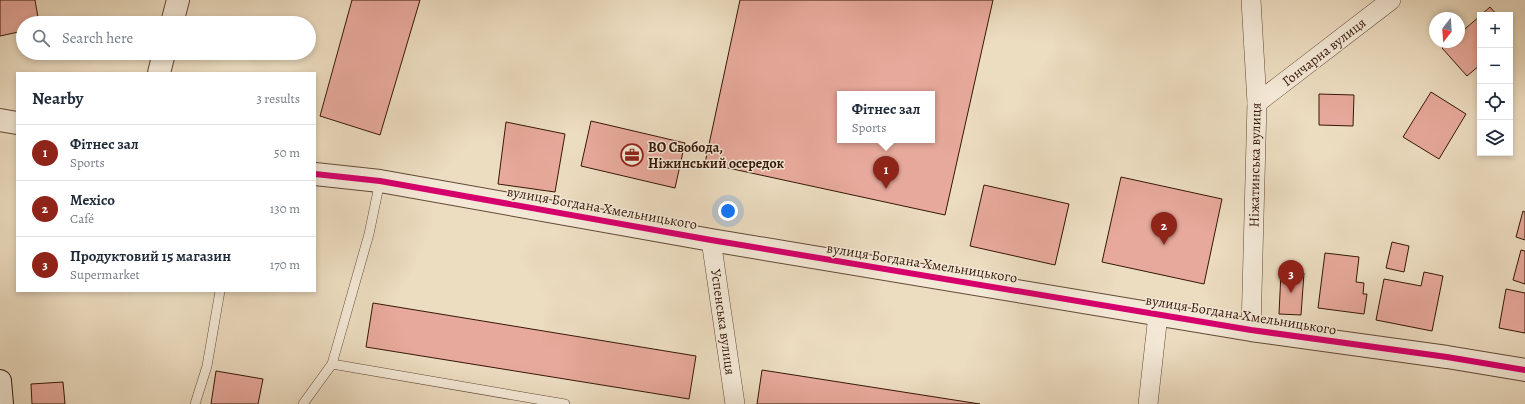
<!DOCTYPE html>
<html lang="en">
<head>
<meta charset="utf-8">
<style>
  body { margin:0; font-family:Alegreya,serif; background:#f2f2f3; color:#1f2937 }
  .controls { position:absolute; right:12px; top:12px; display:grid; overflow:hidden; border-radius:0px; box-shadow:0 2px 6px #0003 }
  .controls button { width:36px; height:36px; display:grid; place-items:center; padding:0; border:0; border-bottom:1px solid #e0e1e3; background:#fff; color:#1f2937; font:20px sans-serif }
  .compass { position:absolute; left:1429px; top:12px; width:36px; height:36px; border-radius:50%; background:#fff; box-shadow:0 2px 6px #0003; rotate:197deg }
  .you { position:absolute; left:728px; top:211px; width:14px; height:14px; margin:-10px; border:3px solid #fff; border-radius:50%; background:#1a73e8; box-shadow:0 0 0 6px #1a73e833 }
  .badge { display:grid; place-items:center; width:26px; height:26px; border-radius:50%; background:#8f2418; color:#fff; font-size:13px; font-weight:700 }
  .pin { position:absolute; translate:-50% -33px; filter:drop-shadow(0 1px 2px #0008) }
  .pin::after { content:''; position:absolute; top:21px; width:14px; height:12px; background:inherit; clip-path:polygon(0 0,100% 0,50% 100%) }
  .popup { position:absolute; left:837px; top:91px; width:98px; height:52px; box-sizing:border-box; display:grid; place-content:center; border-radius:0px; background:#fff; filter:drop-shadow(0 1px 3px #0005); font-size:13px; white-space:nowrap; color:#747a83 }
  .popup b { font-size:15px; color:#1f2937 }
  .popup::after { content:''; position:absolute; left:50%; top:100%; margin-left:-8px; border:8px solid transparent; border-top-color:#fff }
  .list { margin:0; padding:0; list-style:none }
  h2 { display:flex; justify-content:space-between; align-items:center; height:52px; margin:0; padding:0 16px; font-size:17px }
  h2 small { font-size:13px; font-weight:400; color:#747a83 }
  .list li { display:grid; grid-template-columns:26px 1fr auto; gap:12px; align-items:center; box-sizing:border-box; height:56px; padding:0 16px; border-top:1px solid #e0e1e3 }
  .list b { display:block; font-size:15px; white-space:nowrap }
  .list p { margin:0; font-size:13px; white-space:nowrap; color:#747a83 }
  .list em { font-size:13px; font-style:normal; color:#747a83 }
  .icon { flex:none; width:22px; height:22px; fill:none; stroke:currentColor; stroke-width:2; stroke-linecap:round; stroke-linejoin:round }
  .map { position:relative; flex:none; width:1525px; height:404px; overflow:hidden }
  .search { position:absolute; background:#fff; box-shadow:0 2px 6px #0003; left:16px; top:16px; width:300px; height:44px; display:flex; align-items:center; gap:10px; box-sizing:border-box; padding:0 14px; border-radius:22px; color:#747a83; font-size:15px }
  .panel { position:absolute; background:#fff; box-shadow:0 2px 6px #0003; left:16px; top:72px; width:300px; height:220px; border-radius:0px }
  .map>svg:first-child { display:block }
</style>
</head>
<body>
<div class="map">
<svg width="1525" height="404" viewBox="0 0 1525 404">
  <rect width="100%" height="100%" fill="#ecdcc0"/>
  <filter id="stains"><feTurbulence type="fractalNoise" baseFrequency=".005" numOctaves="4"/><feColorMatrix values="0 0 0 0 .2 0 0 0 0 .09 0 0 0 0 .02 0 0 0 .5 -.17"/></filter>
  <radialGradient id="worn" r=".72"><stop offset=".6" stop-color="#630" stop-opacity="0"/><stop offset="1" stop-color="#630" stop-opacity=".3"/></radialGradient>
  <g fill="#e7a99b" stroke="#361707" fill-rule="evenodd">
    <path d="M0 0H35L39 23H23V31L0 36Z"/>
    <path d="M352 0H420L380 135 320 116Z"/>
    <path d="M740 0H993L945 215 705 163ZM840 94H932V140H840Z"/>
    <path d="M1490 7 1497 15H1481Z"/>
    <path d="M1480 16V65L1467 76 1442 48 1449 42H1459V34Z"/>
    <path d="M1431 92 1466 114 1439 159 1403 137Z"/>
    <path d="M1319 94 1354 95 1353 126 1319 125Z"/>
    <path d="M591 121 685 143 675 188 581 166Z"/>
    <path d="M506 122 565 134 555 192 498 184Z"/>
    <path d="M1121 177 1222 199 1204 284 1102 262Z"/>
    <path d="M984 185 1069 204 1055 265 970 246Z"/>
    <path d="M1523 211 1525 212V240L1516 237Z"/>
    <path d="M1392 242 1409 246 1404 272 1386 268Z"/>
    <path d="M1521 250 1525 251V284L1513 280Z"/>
    <path d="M1325 253 1359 257 1356 282 1364 283 1363 294H1367L1364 314 1318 308Z"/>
    <path d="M1281 272 1304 273 1301 315 1279 314Z"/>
    <path d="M1424 272 1443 276 1432 331 1376 320 1384 279 1421 286Z"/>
    <path d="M1506 289 1525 293V333L1499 328Z"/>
    <path d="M373 303 696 356 689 399 366 347Z"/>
    <path d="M762 370 980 404H757Z"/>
    <path d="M216 371 263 379 258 404H211Z"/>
    <path d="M63 382 65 404H32L31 384Z"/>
  </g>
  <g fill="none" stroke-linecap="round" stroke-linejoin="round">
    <g stroke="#644835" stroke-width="10">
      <g id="service">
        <path d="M332 364 565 404"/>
        <path d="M195 404 207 366 220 291"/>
        <path d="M303 404 332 364 369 234 380 181"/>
      </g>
    </g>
    <g stroke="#644835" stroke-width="20">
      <g id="minor">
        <path d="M1251 0 1257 103 1251 330"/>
        <path d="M1257 103 1391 0"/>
        <path d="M711 240 735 404"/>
        <path d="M1148 404 1158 315"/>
      </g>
    </g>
    <g stroke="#644835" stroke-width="24">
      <g id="tertiary">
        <path d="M172 23 178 0"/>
        <path d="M159 73 164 53"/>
        <path d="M0 120 17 123"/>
        <path d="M315 174 380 181 711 240 1251 330 1447 357 1525 370"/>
      </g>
    </g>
    <g stroke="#361707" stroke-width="24">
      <path id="secondary" d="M0 381 2 404"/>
    </g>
    <use href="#service" stroke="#f3e8d6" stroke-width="9"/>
    <use href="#minor" stroke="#f3e8d6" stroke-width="19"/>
    <use href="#tertiary" stroke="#f3e8d6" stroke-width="22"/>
    <use href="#secondary" stroke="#f3e8d6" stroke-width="22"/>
    <g stroke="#f3e8d6" stroke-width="8">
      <path id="cycleway" d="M315 174 380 181 711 240 1251 330 1447 357 1525 370"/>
    </g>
    <use href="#cycleway" stroke="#d6006c" stroke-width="6"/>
  </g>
  <defs>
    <g id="office-ring" transform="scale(1.15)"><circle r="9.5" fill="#f3e8d6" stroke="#8f2418" stroke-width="1.5"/><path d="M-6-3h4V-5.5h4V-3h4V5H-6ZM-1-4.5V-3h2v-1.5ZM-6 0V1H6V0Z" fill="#8f2418"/></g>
  </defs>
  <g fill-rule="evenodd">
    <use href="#office-ring" x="632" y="155"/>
  </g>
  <g text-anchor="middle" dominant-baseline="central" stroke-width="3" stroke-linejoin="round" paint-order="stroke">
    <g font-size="14" fill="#361707" stroke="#f3e8d6">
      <text transform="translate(1324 52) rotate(-38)">Гончарна вулиця</text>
      <text transform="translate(1255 165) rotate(-89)">Ніжатинська вулиця</text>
      <text transform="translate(602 208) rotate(10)">вулиця Богдана Хмельницького</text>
      <text transform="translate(922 263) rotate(9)">вулиця Богдана Хмельницького</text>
      <text transform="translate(1241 315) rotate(9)">вулиця Богдана Хмельницького</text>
      <text transform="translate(723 322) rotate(82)">Успенська вулиця</text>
    </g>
    <g font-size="14" font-weight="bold" fill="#361707" stroke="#f3e8d6" text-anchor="start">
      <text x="648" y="147">ВО Свобода,<tspan x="648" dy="16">Ніжинський осередок</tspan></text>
    </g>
  </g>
  <rect width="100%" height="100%" filter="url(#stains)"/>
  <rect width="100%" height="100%" fill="url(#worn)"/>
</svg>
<div class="controls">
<button>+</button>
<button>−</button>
<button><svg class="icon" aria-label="locate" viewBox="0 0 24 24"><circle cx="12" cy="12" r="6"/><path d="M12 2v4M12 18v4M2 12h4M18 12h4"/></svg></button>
<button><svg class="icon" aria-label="layers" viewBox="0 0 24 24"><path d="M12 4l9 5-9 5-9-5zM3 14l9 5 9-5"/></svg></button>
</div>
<svg class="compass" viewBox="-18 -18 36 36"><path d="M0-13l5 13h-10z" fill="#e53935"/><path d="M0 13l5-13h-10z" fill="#747a83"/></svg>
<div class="you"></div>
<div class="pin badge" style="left:886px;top:189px">1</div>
<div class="popup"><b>Фітнес зал</b>Sports</div>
<div class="pin badge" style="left:1164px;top:245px">2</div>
<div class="pin badge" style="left:1291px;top:293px">3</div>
<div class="search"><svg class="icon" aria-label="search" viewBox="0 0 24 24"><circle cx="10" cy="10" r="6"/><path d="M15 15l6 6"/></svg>Search here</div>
<section class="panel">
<h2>Nearby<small>3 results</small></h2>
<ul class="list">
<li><span class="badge">1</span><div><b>Фітнес зал</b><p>Sports</p></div><em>50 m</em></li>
<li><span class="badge">2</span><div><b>Mexico</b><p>Café</p></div><em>130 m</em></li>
<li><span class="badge">3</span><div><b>Продуктовий 15 магазин</b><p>Supermarket</p></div><em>170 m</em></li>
</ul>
</section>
</div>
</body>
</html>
